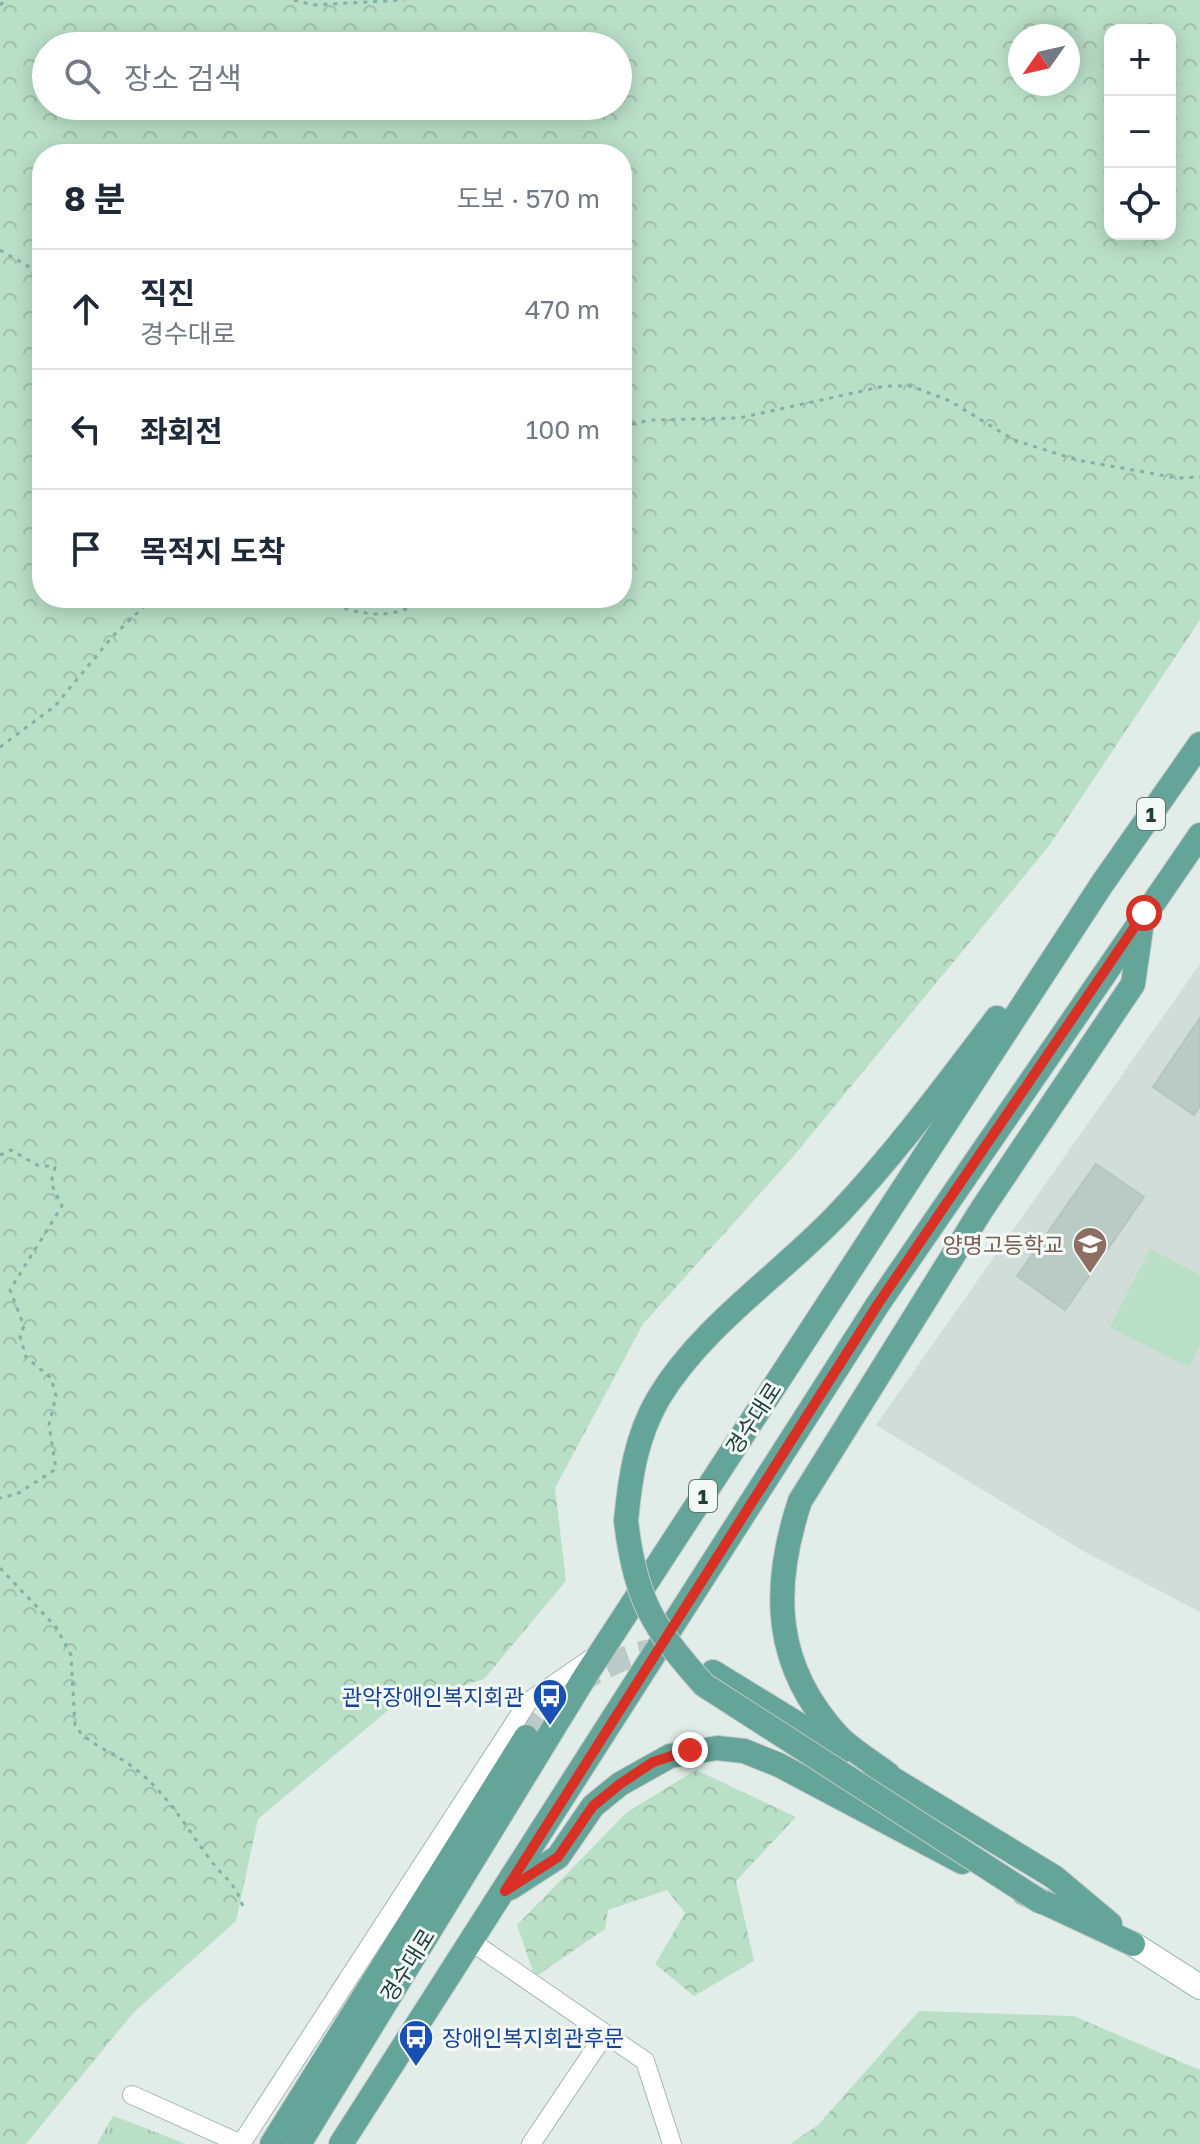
<!DOCTYPE html>
<html lang="ko">
<head>
<meta charset="utf-8">
<style>
  body { margin:0; font-family:"Golos Text","Noto Sans KR",sans-serif; background:#f6f6f7; color:#1f2937 }
  .controls { position:absolute; right:24px; top:24px; display:grid; overflow:hidden; border-radius:16px; box-shadow:0 4px 20px #0003 }
  .controls button { width:72px; height:72px; display:grid; place-items:center; padding:0; border:0; border-bottom:2px solid #e0e1e3; background:#fff; color:#1f2937; font:40px sans-serif }
  .compass { position:absolute; left:1008px; top:24px; width:72px; height:72px; border-radius:50%; background:#fff; box-shadow:0 4px 20px #0003; rotate:236deg }
  .stop { position:absolute; width:24px; height:24px; margin:-18px; border:6px solid #d93025; border-radius:50%; background:#fff }
  .stop.end { background:#d93025; border-color:#fff; box-shadow:0 2px 8px #0008 }
  .list { margin:0; padding:0; list-style:none }
  h2 { display:flex; justify-content:space-between; align-items:center; height:104px; margin:0; padding:0 32px; font-size:34px }
  h2 small { font-size:26px; font-weight:400; color:#747a83 }
  .list li { display:grid; grid-template-columns:52px 1fr auto; gap:24px; align-items:center; box-sizing:border-box; height:120px; padding:0 32px; border-top:2px solid #e0e1e3 }
  .list b { display:block; font-size:30px; white-space:nowrap }
  .list p { margin:0; font-size:26px; white-space:nowrap; color:#747a83 }
  .list em { font-size:26px; font-style:normal; color:#747a83 }
  .icon { flex:none; width:44px; height:44px; fill:none; stroke:currentColor; stroke-width:2; stroke-linecap:round; stroke-linejoin:round }
  .map { position:relative; flex:none; width:1200px; height:2144px; overflow:hidden }
  .search { position:absolute; background:#fff; box-shadow:0 4px 20px #0003; left:32px; top:32px; width:600px; height:88px; display:flex; align-items:center; gap:20px; box-sizing:border-box; padding:0 28px; border-radius:44px; color:#747a83; font-size:30px }
  .panel { position:absolute; background:#fff; box-shadow:0 4px 20px #0003; left:32px; top:144px; width:600px; height:464px; border-radius:32px }
  .map>svg:first-child { display:block }
</style>
</head>
<body>
<div class="map">
<svg width="1200" height="2144" viewBox="0 0 1200 2144">
  <defs>
    <pattern id="forest-crowns" width="20" height="18" patternUnits="userSpaceOnUse" patternTransform="scale(2)"><rect width="20" height="18" fill="#badfc7"/><path d="M2 6a3 3 0 1 1 6 0M12 15a3 3 0 1 1 6 0" fill="none" stroke="#a0c0ac"/></pattern>
    <pattern id="park-tufts" width="24" height="20" patternUnits="userSpaceOnUse" patternTransform="scale(2)"><rect width="24" height="20" fill="#badfc7"/><path d="M3 7l-1-3M5 7V3M7 7l1-3M15 17l-1-3M17 17v-4M19 17l1-3" fill="none" stroke="#a0c0ac"/></pattern>
  </defs>
  <rect width="100%" height="100%" fill="#e2ede9"/>
  <path fill="#d0ddd8" d="M1200 964V1612L1085 1552 876 1425Z"/>
  <g fill="url(#forest-crowns)" fill-rule="evenodd">
    <path d="M0 0H1200V620L1049 846 792 1158 643 1324 555 1488 566 1581 484 1679 391 1708 258 1819 236 1921 133 2013 26 2144H0ZM1110 30H1170V234H1110ZM1020 36H1068V84H1020ZM46 46H618V106H46ZM42 154H622V598H42Z"/>
    <path d="M696 1770 796 1817 736 1881 754 1961 694 1996 655 1964 685 1913 667 1890 608 1910 605 1929 535 1977 517 1925 627 1812Z"/>
    <path d="M919 2011 1074 2016 1200 2070V2144H790L818 2125Z"/>
  </g>
  <path fill="url(#park-tufts)" d="M113 2116H114L186 2144H97Z"/>
  <path fill="#badfc7" d="M1150 1249 1200 1275V1345L1189 1367 1110 1327Z"/>
  <g fill="#bacac5" stroke="#b4c6c0" stroke-width="2">
    <path d="M1200 1018V1106L1194 1115 1153 1087Z"/>
    <path d="M1096 1164 1144 1197 1065 1310 1017 1276Z"/>
  </g>
  <g fill="none" stroke-linecap="round" stroke-linejoin="round">
    <path stroke="#bbcac6" stroke-width="24" stroke-dasharray="24 12" stroke-linecap="butt" d="M526 1737C537 1725 547 1711 558 1699 579 1678 641 1642 671 1653"/>
    <g stroke="#a4b5b1" stroke-width="20">
      <g id="street">
        <path d="M472 1942 645 2061 672 2144"/>
        <path d="M132 2095 241 2144"/>
        <path d="M241 2144 528 1702 595 1656"/>
        <path d="M531 2144 605 2034"/>
      </g>
    </g>
    <g stroke="#9fb9b2" stroke-width="26">
      <path id="secondary" d="M1133 1944 1200 1987"/>
    </g>
    <g stroke="#c1c9c8" stroke-width="26">
      <g id="primary">
        <path d="M626 1521C630 1478 636 1437 658 1399 702 1325 782 1274 840 1212 899 1149 945 1086 997 1018"/>
        <path d="M713 1672 842 1751"/>
        <path d="M875 1768 1054 1877 1110 1924"/>
        <path d="M888 1774C872 1762 853 1751 839 1737 773 1666 771 1589 800 1501L982 1209 1133 984 1142 922"/>
        <path d="M510 1888 558 1857 593 1806 620 1784 670 1756 717 1748 744 1751 779 1765 962 1862"/>
        <path d="M1024 1893 1133 1944"/>
        <path d="M272 2144 526 1737"/>
        <path d="M299 2144 586 1675 1102 884 1200 744"/>
        <path d="M341 2144 878 1304 1200 835"/>
      </g>
    </g>
    <g stroke="#81b1a7" stroke-width="3" stroke-dasharray="4 6" stroke-linecap="butt">
      <path d="M294 0 313 5 404 0"/>
      <path d="M0 5 6 0"/>
      <path d="M0 250 28 266 42 287"/>
      <path d="M622 426 651 420 739 418 885 386H911L950 401 1014 440 1077 460 1177 478 1200 477"/>
      <path d="M316 598C354 613 389 625 425 598"/>
      <path d="M0 747 55 706 112 637 153 598"/>
      <path d="M0 1155 11 1150 37 1165 55 1167 51 1183 62 1206 10 1290 24 1326 20 1336 26 1357 51 1378 56 1396 49 1425 56 1469 17 1494 0 1498"/>
      <path d="M0 1568 56 1627 71 1655 75 1726C88 1744 112 1752 130 1765 165 1790 184 1824 209 1858 224 1879 235 1881 243 1907"/>
    </g>
    <use href="#street" stroke="#fff" stroke-width="18"/>
    <use href="#secondary" stroke="#fff" stroke-width="24"/>
    <use href="#primary" stroke="#64a499" stroke-width="24"/>
    <g stroke="#c1c9c8" stroke-width="26" stroke-linecap="butt">
      <path id="primary-bridge" d="M626 1521C635 1599 653 1628 704 1685L1041 1902"/>
    </g>
    <use href="#primary-bridge" stroke="#64a499" stroke-width="24"/>
  </g>
  <g fill="none" stroke-linecap="round" stroke-linejoin="round">
    <path stroke="#d93025" stroke-width="10" d="M690 1750 653 1762 620 1784 593 1806 558 1857 505 1891 878 1304 1144 913"/>
  </g>
  <defs>
    <g id="school-pin" transform="scale(1.8)"><path d="M0 17L-7.5 6A9.5 9.5 0 1 1 7.5 6Z" fill="#8d6e63" stroke="#f2f9f6"/><path d="M0-5L7-2L0 1L-7-2ZM-4 1L0 2.5L4 1V4Q0 6-4 4Z" fill="#fff"/></g>
    <g id="bus-pin" transform="scale(1.8)"><path d="M0 17L-7.5 6A9.5 9.5 0 1 1 7.5 6Z" fill="#1a4fb4" stroke="#f2f9f6"/><path d="M-5-6H5V4H4V6H2V4H-2V6H-4V4H-5ZM-3.5-4V0h7V-4ZM-3.5 1.2v1.5H-2V1.2ZM2 1.2v1.5H3.5V1.2Z" fill="#fff"/></g>
  </defs>
  <g fill-rule="evenodd">
    <use href="#school-pin" x="1090" y="1244"/>
    <use href="#bus-pin" x="550" y="1696"/>
    <use href="#bus-pin" x="416" y="2037"/>
  </g>
  <g text-anchor="middle" dominant-baseline="central" stroke-width="6" stroke-linejoin="round" paint-order="stroke">
    <g fill="#f2f9f6" stroke="#607672" stroke-width="2">
      <rect x="1137" y="798" width="28" height="32" rx="6"/>
      <rect x="689" y="1480" width="28" height="32" rx="6"/>
    </g>
    <g font-size="20" font-weight="bold" fill="#213e39">
      <text x="1151" y="814">1</text>
      <text x="703" y="1496">1</text>
    </g>
    <g font-size="22" fill="#785e54" stroke="#f2f9f6" text-anchor="end">
      <text x="1064" y="1244">양명고등학교</text>
    </g>
    <g font-size="22" fill="#213e39" stroke="#f2f9f6">
      <text transform="translate(753 1418) rotate(-57)">경수대로</text>
      <text transform="translate(407 1965) rotate(-58)">경수대로</text>
    </g>
    <g font-size="22" fill="#164399" stroke="#f2f9f6" text-anchor="end">
      <text x="524" y="1696">관악장애인복지회관</text>
      <text x="442" y="2037" text-anchor="start">장애인복지회관후문</text>
    </g>
  </g>
</svg>
<div class="controls">
<button>+</button>
<button>−</button>
<button><svg class="icon" aria-label="locate" viewBox="0 0 24 24"><circle cx="12" cy="12" r="6"/><path d="M12 2v4M12 18v4M2 12h4M18 12h4"/></svg></button>
</div>
<svg class="compass" viewBox="-18 -18 36 36"><path d="M0-13l5 13h-10z" fill="#e53935"/><path d="M0 13l5-13h-10z" fill="#747a83"/></svg>
<div class="stop" style="left:1144px;top:913px"></div>
<div class="stop end" style="left:690px;top:1750px"></div>
<div class="search"><svg class="icon" aria-label="search" viewBox="0 0 24 24"><circle cx="10" cy="10" r="6"/><path d="M15 15l6 6"/></svg>장소 검색</div>
<section class="panel">
<h2>8 분<small>도보 · 570 m</small></h2>
<ul class="list">
<li><svg class="icon" aria-label="ahead" viewBox="0 0 24 24"><path d="M12 20V5M6 11l6-6 6 6"/></svg><div><b>직진</b><p>경수대로</p></div><em>470 m</em></li>
<li><svg class="icon" aria-label="left" viewBox="0 0 24 24"><path d="M17 20v-9H6M10 6l-5 5 5 5"/></svg><div><b>좌회전</b></div><em>100 m</em></li>
<li><svg class="icon" aria-label="arrive" viewBox="0 0 24 24"><path d="M6 21V4h12l-3 4 3 4H6"/></svg><div><b>목적지 도착</b></div></li>
</ul>
</section>
</div>
</body>
</html>
